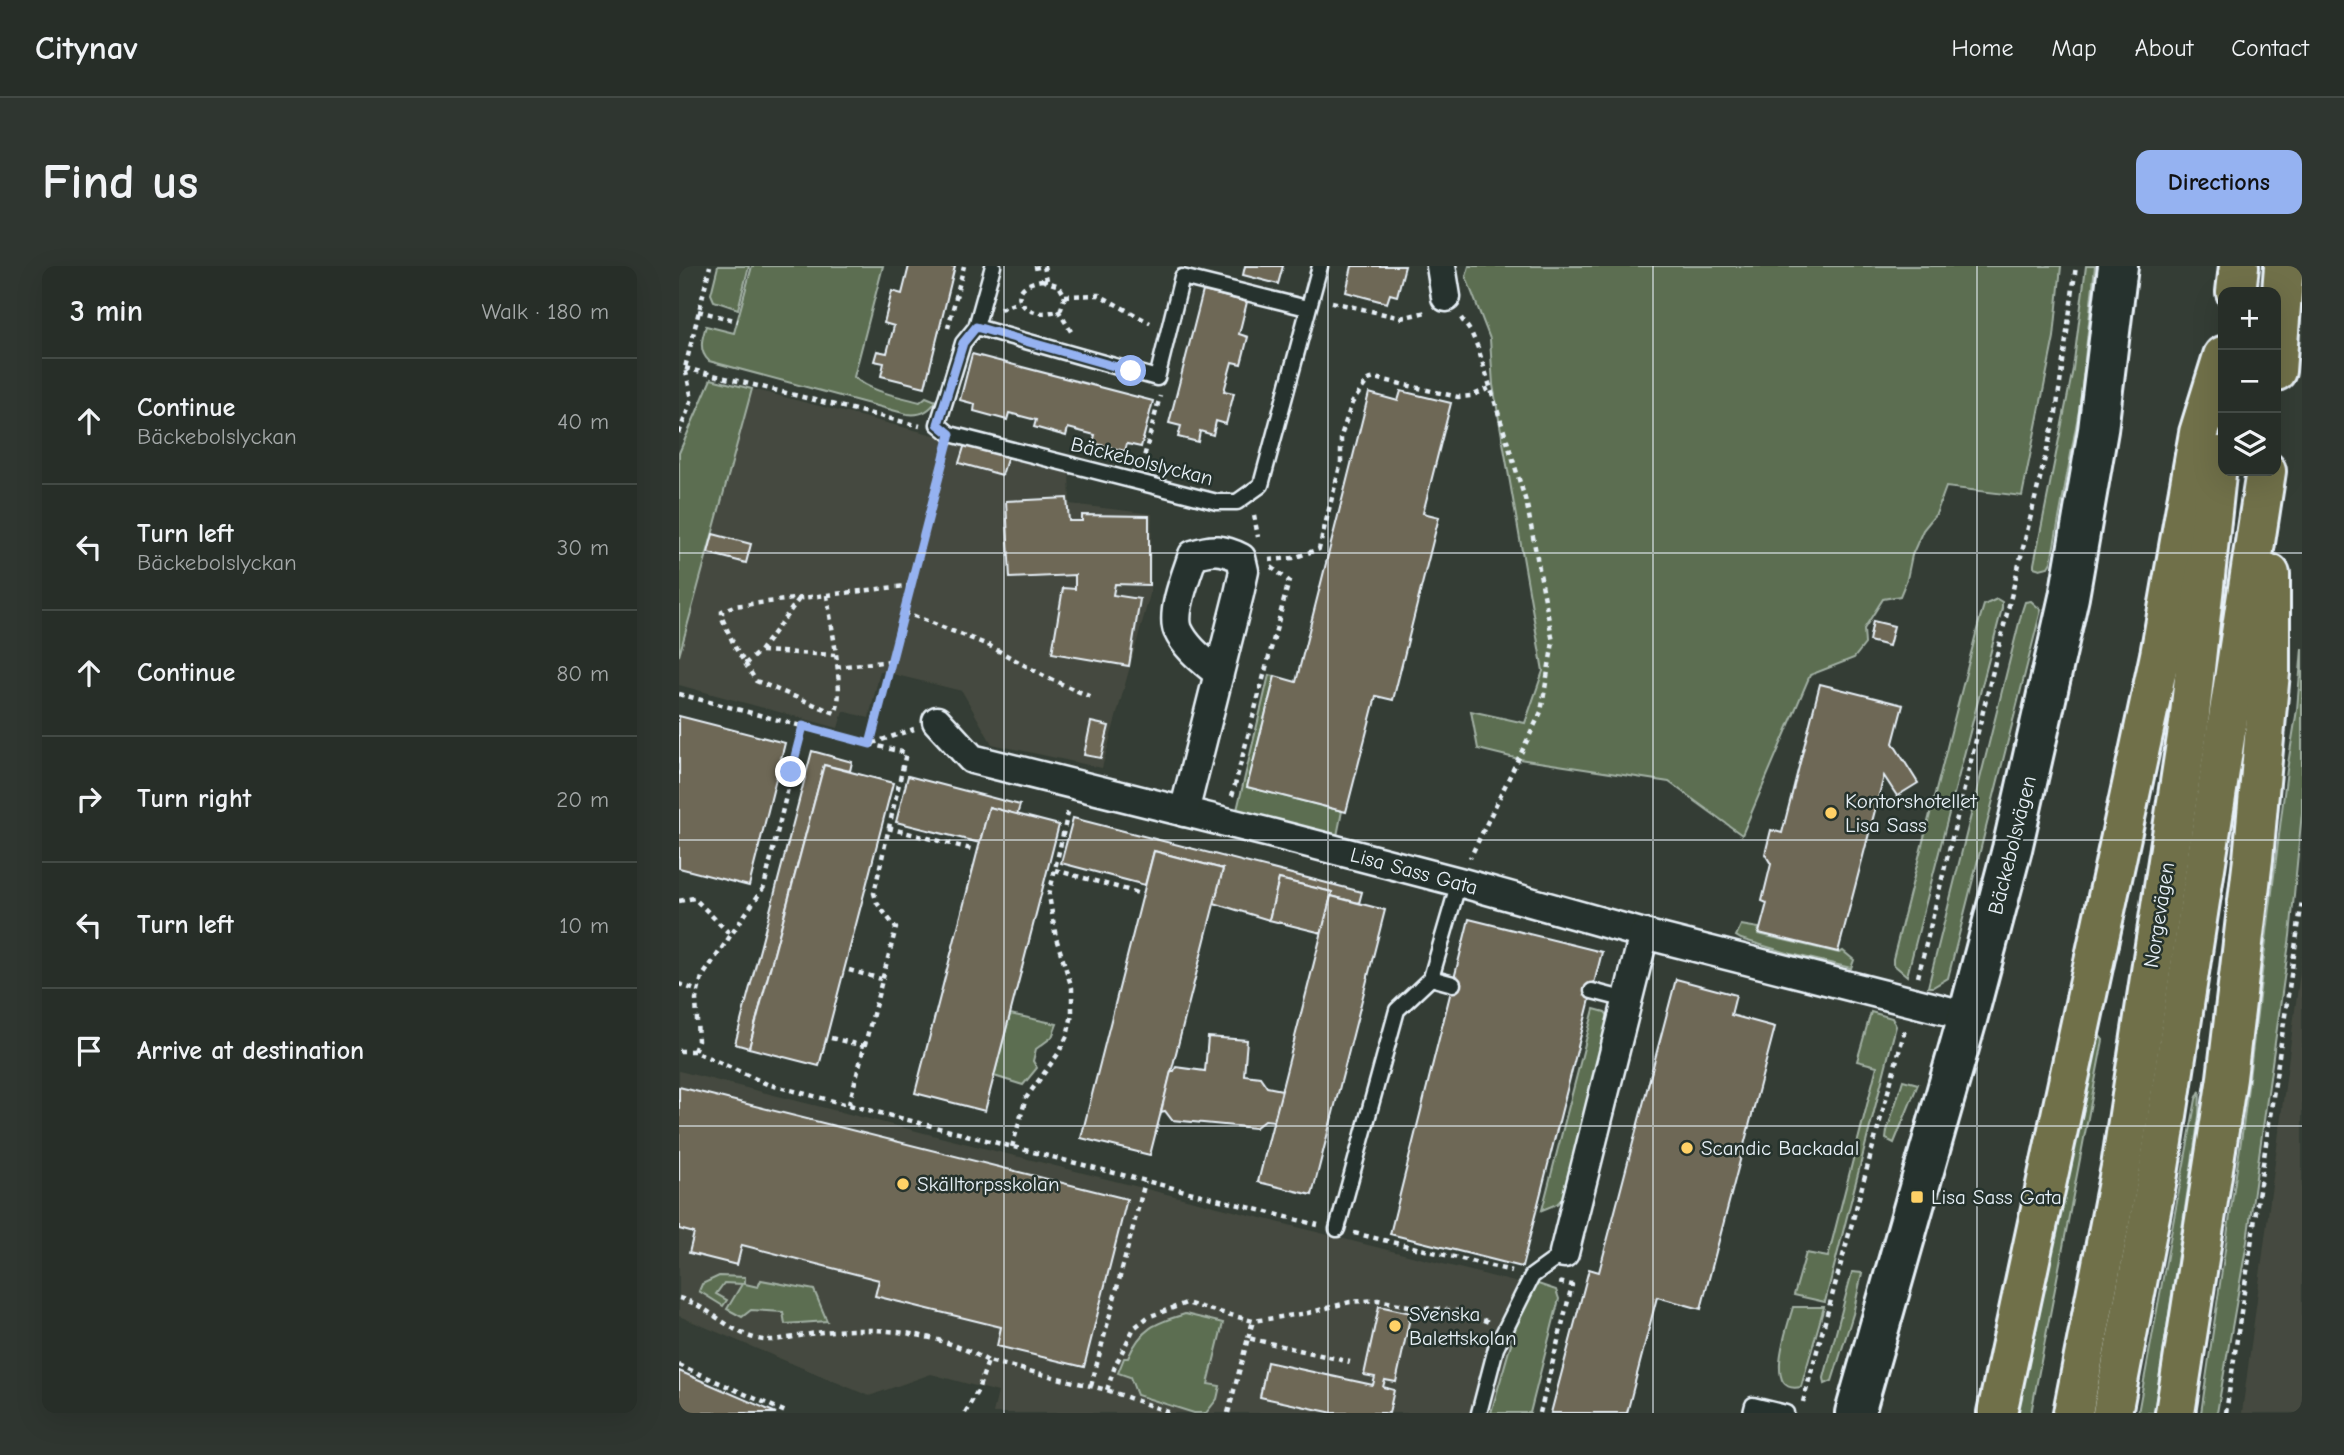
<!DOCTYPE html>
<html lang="en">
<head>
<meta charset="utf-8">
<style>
  body { margin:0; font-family:"Comic Neue",sans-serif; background:#2f3630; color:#f1f3f6 }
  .controls { position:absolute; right:21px; top:21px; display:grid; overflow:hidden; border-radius:14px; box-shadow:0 7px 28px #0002 }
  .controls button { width:63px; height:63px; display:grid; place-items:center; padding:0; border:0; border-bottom:2px solid #434a45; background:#272e28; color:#f1f3f6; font:35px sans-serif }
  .stop { position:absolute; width:21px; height:21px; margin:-16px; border:5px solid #95b2f1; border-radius:50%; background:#fff }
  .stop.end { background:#95b2f1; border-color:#fff; box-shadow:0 2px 7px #0008 }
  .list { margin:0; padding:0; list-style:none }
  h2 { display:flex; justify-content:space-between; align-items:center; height:91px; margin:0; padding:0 28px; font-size:30px }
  h2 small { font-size:23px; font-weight:400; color:#a4a8a8 }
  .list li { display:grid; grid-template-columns:46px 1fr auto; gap:21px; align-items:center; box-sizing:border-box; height:126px; padding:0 28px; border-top:2px solid #434a45 }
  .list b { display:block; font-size:26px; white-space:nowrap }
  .list p { margin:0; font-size:23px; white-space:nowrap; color:#a4a8a8 }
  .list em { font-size:23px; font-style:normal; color:#a4a8a8 }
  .icon { flex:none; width:38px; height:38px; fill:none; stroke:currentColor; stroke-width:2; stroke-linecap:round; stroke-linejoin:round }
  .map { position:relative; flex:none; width:1623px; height:1147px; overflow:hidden; border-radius:14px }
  header { display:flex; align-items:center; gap:42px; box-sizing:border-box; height:98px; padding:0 35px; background:#272e28; border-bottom:2px solid #434a45 }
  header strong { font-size:33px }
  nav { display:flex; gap:38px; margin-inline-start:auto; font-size:24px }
  .intro { display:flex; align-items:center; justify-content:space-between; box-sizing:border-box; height:168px; padding:0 42px }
  h1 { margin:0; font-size:49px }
  .button { padding:18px 32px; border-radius:14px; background:#95b2f1; color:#111; font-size:24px; font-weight:700 }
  main { display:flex; gap:42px; padding:0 42px }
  aside { flex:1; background:#272e28; border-radius:14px; box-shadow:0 7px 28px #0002 }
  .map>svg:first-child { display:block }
</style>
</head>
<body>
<header>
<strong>Citynav</strong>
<nav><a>Home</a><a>Map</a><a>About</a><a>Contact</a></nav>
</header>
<div class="intro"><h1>Find us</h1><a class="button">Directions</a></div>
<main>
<aside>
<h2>3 min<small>Walk · 180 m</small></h2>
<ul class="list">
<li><svg class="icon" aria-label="ahead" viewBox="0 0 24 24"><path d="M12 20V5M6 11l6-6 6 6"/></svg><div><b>Continue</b><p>Bäckebolslyckan</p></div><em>40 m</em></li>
<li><svg class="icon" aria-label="left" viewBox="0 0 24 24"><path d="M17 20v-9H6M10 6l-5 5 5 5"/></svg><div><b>Turn left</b><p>Bäckebolslyckan</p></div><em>30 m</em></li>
<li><svg class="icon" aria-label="ahead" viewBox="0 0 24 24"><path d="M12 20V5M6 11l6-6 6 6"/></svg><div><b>Continue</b></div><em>80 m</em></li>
<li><svg class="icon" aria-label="right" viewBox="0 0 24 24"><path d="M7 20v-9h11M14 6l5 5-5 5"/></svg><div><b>Turn right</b></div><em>20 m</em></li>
<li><svg class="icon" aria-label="left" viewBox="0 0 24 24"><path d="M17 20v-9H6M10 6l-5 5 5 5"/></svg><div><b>Turn left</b></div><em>10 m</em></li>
<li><svg class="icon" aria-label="arrive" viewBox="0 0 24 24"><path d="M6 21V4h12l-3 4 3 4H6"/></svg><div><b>Arrive at destination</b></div></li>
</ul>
</aside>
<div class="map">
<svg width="1623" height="1147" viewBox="0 0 1623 1147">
  <rect width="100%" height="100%" fill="#343d35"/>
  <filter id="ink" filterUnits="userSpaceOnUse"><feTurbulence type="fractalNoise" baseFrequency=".0143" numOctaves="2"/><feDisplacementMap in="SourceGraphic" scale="14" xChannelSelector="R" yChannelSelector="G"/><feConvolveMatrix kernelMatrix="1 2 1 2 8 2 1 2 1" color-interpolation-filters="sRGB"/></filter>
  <g filter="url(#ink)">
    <g fill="#454a3f">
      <path d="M73 123 390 203 391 238 473 248 471 328 423 502 313 478 283 425 201 405 190 452 164 445 159 462 0 419V390Z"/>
      <path d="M1623 691V1147H1563Z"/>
      <path d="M0 805 859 1022 828 1147H314L319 1126 252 1108 190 1130 0 1050Z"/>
    </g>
    <g fill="#5b6e51" stroke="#a2b0a4" stroke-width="2">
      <path d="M39 0H70L59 43 35 35 32 28Z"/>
      <path d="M73 0H204L175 111C192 126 219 130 241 136L247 131 257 135C250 146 241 150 228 148L30 95C19 85 23 72 27 60L55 67Z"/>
      <path d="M790 0H1382L1375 71 1343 230 1267 221 1257 248 1244 264 1233 289 1228 313 1221 330 1204 333 1185 363 1186 378 1175 392 1131 409 1063 569 990 516 840 493 799 483 792 445 846 457 864 405 814 119 811 73 787 11Z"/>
      <path d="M1407 0H1416L1401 139 1372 296 1369 301 1361 303 1355 301V298L1394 103Z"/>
      <path d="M32 113 73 123 0 390V187Z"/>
      <path d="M1318 333 1323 336V342L1228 710 1214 698V693L1301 352 1305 339Z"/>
      <path d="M1352 335 1362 344 1269 712 1254 721H1249L1343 345 1346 336Z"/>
      <path d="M1623 382V546L1611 670 1567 982 1538 1147H1522L1564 861 1608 504 1618 444Z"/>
      <path d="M590 409 596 410 568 521 663 545 658 570 558 544Z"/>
      <path d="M1062 659 1080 662 1079 668 1160 687 1164 685 1175 694 1172 702 1112 688 1062 673 1057 670Z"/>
      <path d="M915 743 926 746 933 755 892 923 878 938 863 944Z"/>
      <path d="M1192 746 1213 752 1217 760 1146 1036 1115 1029 1127 987 1149 991 1198 800 1178 795Z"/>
      <path d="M331 748 378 758 373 771 357 783 354 795 358 802 344 819 315 810Z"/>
      <path d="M1421 770 1424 774 1352 1147H1329L1418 771Z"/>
      <path d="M1224 814 1239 818 1215 877 1207 873 1208 865Z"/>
      <path d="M1521 825 1520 850 1475 1147H1459L1517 833Z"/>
      <path d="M1173 1006 1183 1007 1174 1048 1153 1115 1146 1118 1145 1112Z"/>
      <path d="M40 1010 66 1011V1018L79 1021 82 1014 135 1024 148 1055 106 1058 104 1046 72 1044 63 1051 48 1043 63 1018 45 1017 37 1028 48 1034 44 1040 20 1025 23 1018Z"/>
      <path d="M856 1017 877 1024 880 1033 851 1147H812L846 1029Z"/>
      <path d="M1114 1041H1145L1122 1121C1083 1130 1109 1059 1114 1041Z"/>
      <path d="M506 1048 544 1057 529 1118 541 1120 538 1133 527 1147H515L458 1129 451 1111 439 1107 445 1092H449C462 1062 476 1057 506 1048Z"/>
    </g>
    <g fill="#6e6757" stroke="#e8f1f8" stroke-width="2">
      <path d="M230 0H276L246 121 202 110 205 97 195 95 198 85 208 87 215 60 205 57 213 25 223 28Z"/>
      <path d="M566 0H604L599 18 564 9Z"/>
      <path d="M673 0H726L718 30 711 28 708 37 667 26Z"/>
      <path d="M524 25 568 36 560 68 569 71 562 98 553 96 545 125 555 127 547 158 537 155 534 169 521 165 519 176 499 171 502 160 490 157Z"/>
      <path d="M293 88 474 135 462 181 448 178 446 185 414 177 416 169 389 162 387 170 355 161 357 154 330 147 328 154 295 145 296 138 281 134Z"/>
      <path d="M722 125 772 137 744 247 760 251 714 434 697 430 667 546 568 521 596 410 617 416 690 127 719 135Z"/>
      <path d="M286 178 329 190 323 209 280 197Z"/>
      <path d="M388 232 390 255H403V249L470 250V319L436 318 434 329 461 333 450 400 373 387 384 322 396 323V309L331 312 327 235Z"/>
      <path d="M34 268 72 278 67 297 29 287Z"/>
      <path d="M1194 355 1215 360 1210 380 1190 375Z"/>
      <path d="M1141 418 1224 439 1214 477 1239 517 1218 530 1205 510 1159 686 1080 667 1088 637 1083 635 1092 598 1086 588 1092 564 1103 567Z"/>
      <path d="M0 450 106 477 70 620 0 602Z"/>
      <path d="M412 456 430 460 422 492 405 489Z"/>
      <path d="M133 485 173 496 171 505 145 499 70 782 56 778Z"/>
      <path d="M145 499 214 517 140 800 70 782Z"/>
      <path d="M229 510 341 539 338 549 310 541 301 577 217 556Z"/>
      <path d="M310 541 380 559 306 845 236 827Z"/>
      <path d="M394 552 683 626 680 637 652 630 653 626 600 613 590 654 535 637 544 603 475 585 466 619 382 597Z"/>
      <path d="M475 585 544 603 471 889 402 872Z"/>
      <path d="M600 613 653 626 643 667 590 654Z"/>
      <path d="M652 630 706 644 633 929 579 916Z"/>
      <path d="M790 653 923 686 843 1001 711 968Z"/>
      <path d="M997 713 1057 729 1052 749 1096 761 1022 1043 978 1031 948 1147H872L910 1003 920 1006Z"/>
      <path d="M529 771 568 774 565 809 581 811 588 821 603 824 595 855 586 854 576 862 493 854 486 845 482 846 492 805H495L497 801 526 805Z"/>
      <path d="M0 821 448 933 405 1101 318 1080 322 1061 196 1030 200 1014 63 979 58 999 10 987 15 967 0 963Z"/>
      <path d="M700 1040 732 1047 717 1116 706 1114 704 1121 715 1124 710 1147H654L581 1131 588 1096 694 1119 696 1111 685 1109Z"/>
      <path d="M0 1105 97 1147H0Z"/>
    </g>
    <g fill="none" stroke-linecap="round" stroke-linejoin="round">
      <g stroke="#e8f1f8" stroke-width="19">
        <g id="lane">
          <path d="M314 0 297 61 284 77 259 158 271 168 538 236H558L582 219 641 0"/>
          <path d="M297 61 478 112 503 11 628 42"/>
          <path d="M752 712 774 718"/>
          <path d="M913 725 948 734"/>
          <path d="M658 963 718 744 752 712 780 616"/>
          <path d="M800 1147 817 1082 853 1010 885 987"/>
          <path d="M1072 1147 1074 1139 1107 1147"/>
        </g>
      </g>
      <g stroke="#e8f1f8" stroke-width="33">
        <g id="street">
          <path d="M762 0 767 31"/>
          <path d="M258 455 293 493 603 570 780 616 965 668 1289 750"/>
          <path d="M505 546 560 328 565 305 562 292C544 283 533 282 514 289 508 307 492 346 499 364 507 382 525 395 540 408"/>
          <path d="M885 987 965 668"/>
        </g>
      </g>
      <g stroke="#e8f1f8" stroke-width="44">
        <path id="secondary" d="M1176 1147 1289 750 1333 583 1390 331 1419 164 1439 0"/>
      </g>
      <g stroke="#e8f1f8" stroke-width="44">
        <g id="highway">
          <path d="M1557 26 1560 0"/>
          <path d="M1597 105 1605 0"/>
          <path d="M1318 1147 1481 389 1520 167 1544 90"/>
          <path d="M1394 1147 1442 901 1510 458 1539 190"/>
          <path d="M1433 1147 1479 908 1587 205"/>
          <path d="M1496 1147 1548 812 1574 593 1591 406V308"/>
        </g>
      </g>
      <g stroke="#e8f1f8" stroke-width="4.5" stroke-dasharray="5 5" stroke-linecap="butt">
        <path d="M355 2 365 0 368 14"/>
        <path d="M363 14 380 20 386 30 382 43C345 59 320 21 363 14Z"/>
        <path d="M386 30 420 29 471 57"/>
        <path d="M653 36 722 52 747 46"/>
        <path d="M321 43 340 36"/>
        <path d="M379 44 393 67"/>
        <path d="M19 45 59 55"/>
        <path d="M782 52 792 66 799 82 848 239 874 376 862 446 791 592"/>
        <path d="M269 62 285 0"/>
        <path d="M6 102 241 160"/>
        <path d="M0 167 13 133 6 102 31 0"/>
        <path d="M463 199 481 130"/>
        <path d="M575 249 579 271"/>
        <path d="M590 294 614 292 640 283 662 196V170L673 137 689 114 696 112 779 131 792 130 811 122"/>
        <path d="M148 329C151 355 167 426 156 447L77 415 56 381 43 352V345L55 340 216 321 231 320"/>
        <path d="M225 346 309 379 367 411 412 431"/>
        <path d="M82 385 156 389"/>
        <path d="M66 398 81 385 120 333"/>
        <path d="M157 401 212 395"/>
        <path d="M0 428 191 478 235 463"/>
        <path d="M553 530 610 315 591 300"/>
        <path d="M209 562 296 584"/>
        <path d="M376 604 463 628"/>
        <path d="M0 635 15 632 51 668"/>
        <path d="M170 704 202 713"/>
        <path d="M1239 711 1377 147 1397 0"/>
        <path d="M0 718 19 725"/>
        <path d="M152 772 185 780"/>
        <path d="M0 785H15L88 818 639 959"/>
        <path d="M15 785 19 775 17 733 23 711 85 621 124 460"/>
        <path d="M170 838 217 662 198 637 195 627 227 487 191 478 266 185"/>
        <path d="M333 881 347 832 379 788 388 770 393 749V722L377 672 370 629 390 542"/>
        <path d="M675 967 833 1005"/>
        <path d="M0 1032C30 1039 54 1071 85 1074 102 1075 126 1068 144 1066 201 1060 258 1066 309 1095"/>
        <path d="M569 1072 574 1055"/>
        <path d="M0 1099 109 1147"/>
        <path d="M412 1120 466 916"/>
        <path d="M428 1124 436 1100 455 1062 469 1051 507 1037 574 1055 629 1047 671 1036 699 1034 735 1041 779 1045 810 1056"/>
        <path d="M1124 1136 1227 760"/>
        <path d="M286 1147 299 1124 309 1095 428 1124 492 1147"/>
        <path d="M549 1147 569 1072 671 1096"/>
        <path d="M861 1147 893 1019 879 1016"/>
        <path d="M1547 1147 1623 635"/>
      </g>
      <use href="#lane" stroke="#26332d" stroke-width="14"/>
      <use href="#street" stroke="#26332d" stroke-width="28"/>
      <use href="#secondary" stroke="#26332d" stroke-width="38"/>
      <use href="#highway" stroke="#6f704a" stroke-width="38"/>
    </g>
  </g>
  <g fill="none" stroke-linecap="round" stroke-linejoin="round" filter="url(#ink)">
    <path stroke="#95b2f1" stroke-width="9" d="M112 506 124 460 191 478 271 168 259 158 284 77 297 61 452 105"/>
  </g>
  <path fill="none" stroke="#e8f1f8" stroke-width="2" stroke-opacity="0.55" d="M325 0V1147M649 0V1147M974 0V1147M1298 0V1147M0 287H1623M0 574H1623M0 860H1623"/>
  <g fill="#ffd166" stroke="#26332d" stroke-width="2.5">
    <circle cx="1152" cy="547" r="7"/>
    <circle cx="1008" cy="882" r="7"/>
    <circle cx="224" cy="918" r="7"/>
    <rect x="1231" y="924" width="14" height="14" rx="3.5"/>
    <circle cx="716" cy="1060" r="7"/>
  </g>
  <g text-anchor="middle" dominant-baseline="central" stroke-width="5" stroke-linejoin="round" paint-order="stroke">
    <g font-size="21" fill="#e8f1f8" stroke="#26332d">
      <text transform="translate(463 195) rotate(14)">Bäckebolslyckan</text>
      <text transform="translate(1333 579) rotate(-76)">Bäckebolsvägen</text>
      <text transform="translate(735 605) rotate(15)">Lisa Sass Gata</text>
      <text transform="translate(1480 649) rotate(-81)">Norgevägen</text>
    </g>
    <g font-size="21" fill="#e8f1f8" stroke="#26332d" text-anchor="start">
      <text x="1166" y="535">Kontorshotellet<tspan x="1166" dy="24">Lisa Sass</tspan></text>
      <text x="1022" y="882">Scandic Backadal</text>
      <text x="238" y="918">Skälltorpsskolan</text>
      <text x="1252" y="931">Lisa Sass Gata</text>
      <text x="730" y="1048">Svenska<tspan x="730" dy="24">Balettskolan</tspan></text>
    </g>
  </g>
</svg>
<div class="controls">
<button>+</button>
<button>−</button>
<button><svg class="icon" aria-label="layers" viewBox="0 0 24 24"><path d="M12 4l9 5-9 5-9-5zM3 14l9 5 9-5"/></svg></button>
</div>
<div class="stop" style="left:452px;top:105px"></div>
<div class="stop end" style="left:112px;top:506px"></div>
</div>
</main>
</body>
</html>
